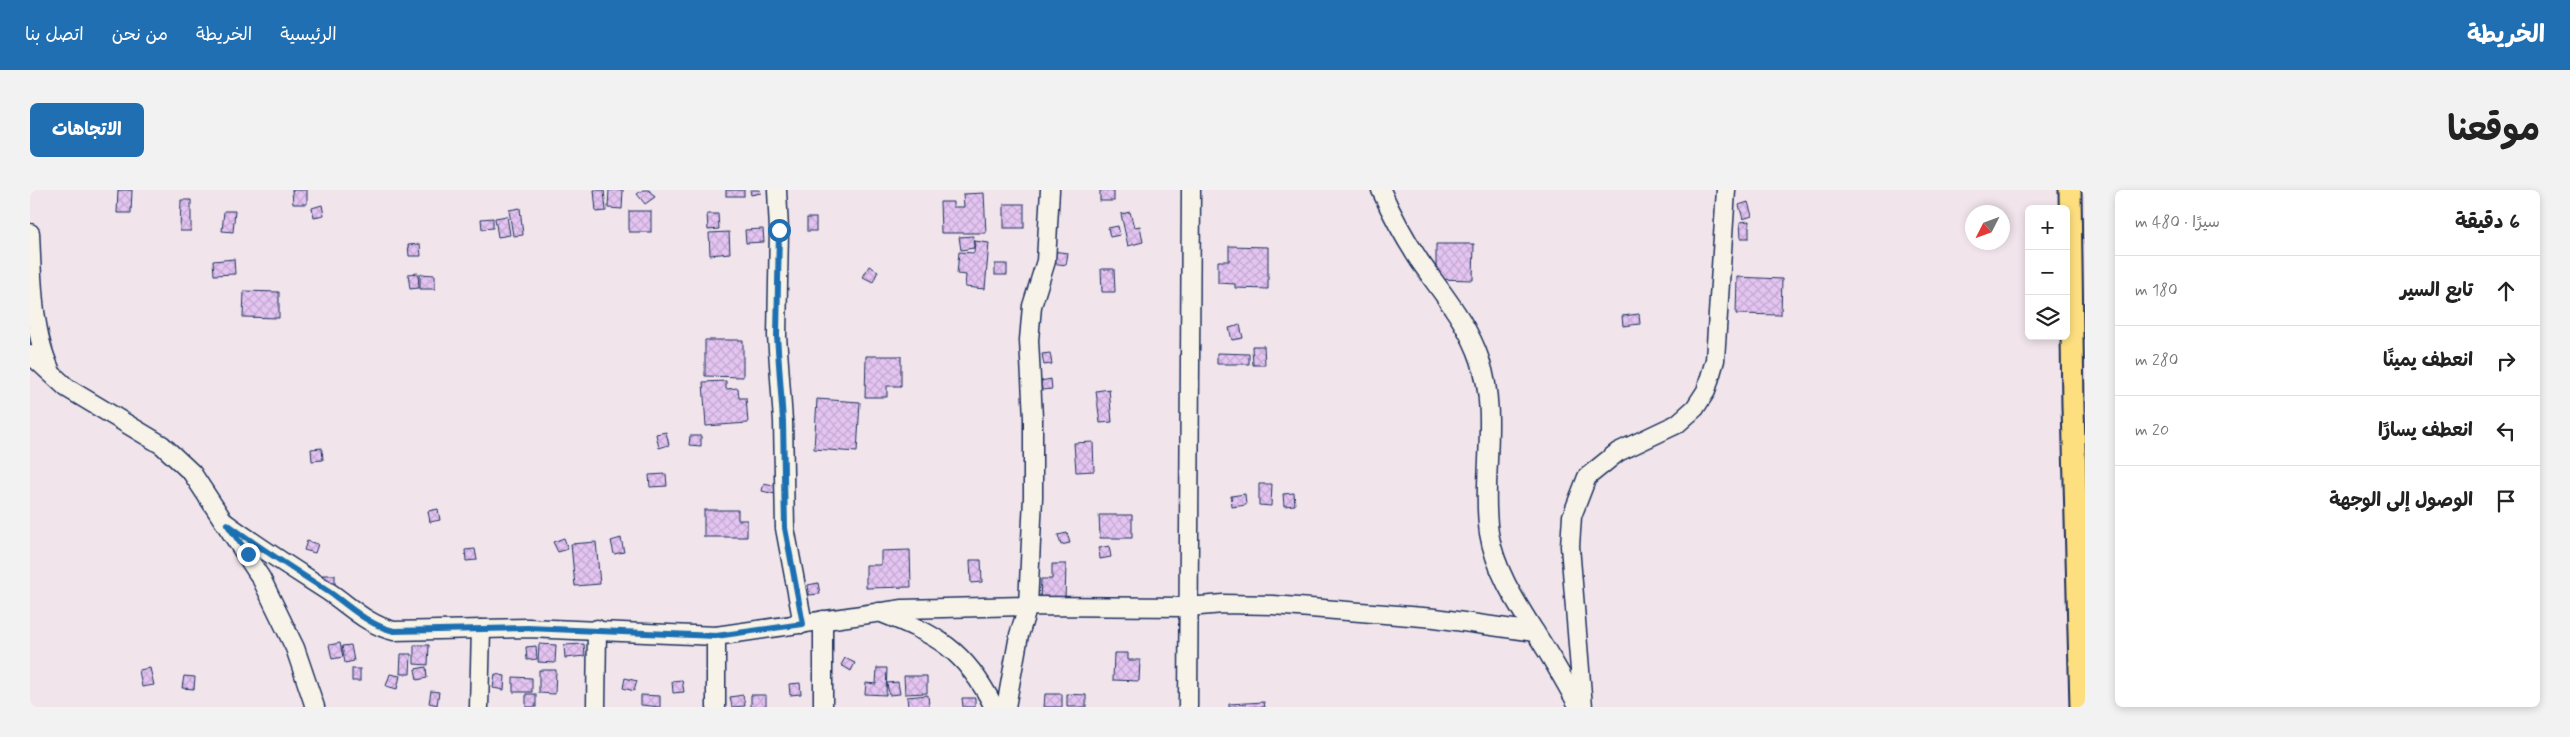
<!DOCTYPE html>
<html lang="ar">
<head>
<meta charset="utf-8">
<style>
  body { margin:0; font-family:Mynerve,"Playpen Sans Arabic",sans-serif; background:#f2f2f2; color:#222; direction:rtl }
  .controls { position:absolute; right:15px; top:15px; display:grid; overflow:hidden; border-radius:8px; box-shadow:0 2px 8px #0003 }
  .controls button { width:45px; height:45px; display:grid; place-items:center; padding:0; border:0; border-bottom:1px solid #e0e0e0; background:#fff; color:#222; font:25px sans-serif }
  .compass { position:absolute; left:1935px; top:15px; width:45px; height:45px; border-radius:50%; background:#fff; box-shadow:0 2px 8px #0003; rotate:228deg }
  .stop { position:absolute; width:15px; height:15px; margin:-11px; border:4px solid #1f6fb2; border-radius:50%; background:#fff }
  .stop.end { background:#1f6fb2; border-color:#fff; box-shadow:0 1px 5px #0008 }
  .list { margin:0; padding:0; list-style:none }
  h2 { display:flex; justify-content:space-between; align-items:center; height:65px; margin:0; padding:0 20px; font-size:21px }
  h2 small { font-size:16px; font-weight:400; color:#767676 }
  .list li { display:grid; grid-template-columns:32px 1fr auto; gap:15px; align-items:center; box-sizing:border-box; height:70px; padding:0 20px; border-top:1px solid #e0e0e0 }
  .list b { display:block; font-size:19px; white-space:nowrap }
  .list em { font-size:16px; font-style:normal; color:#767676 }
  .icon { flex:none; width:28px; height:28px; fill:none; stroke:currentColor; stroke-width:2; stroke-linecap:round; stroke-linejoin:round }
  .map { position:relative; flex:none; width:2055px; height:517px; overflow:hidden; direction:ltr; border-radius:8px }
  header { display:flex; align-items:center; gap:30px; box-sizing:border-box; height:70px; padding:0 25px; background:#1f6fb2; color:#fff }
  header strong { font-size:24px }
  nav { display:flex; gap:28px; margin-inline-start:auto; font-size:18px }
  .intro { display:flex; align-items:center; justify-content:space-between; box-sizing:border-box; height:120px; padding:0 30px }
  h1 { margin:0; font-size:35px }
  .button { padding:12px 22px; border-radius:8px; background:#1f6fb2; color:#fff; font-size:18px; font-weight:700 }
  main { display:flex; gap:30px; padding:0 30px }
  aside { flex:1; background:#fff; border-radius:8px; box-shadow:0 2px 8px #0003 }
  .map>svg:first-child { display:block }
</style>
</head>
<body>
<header>
<strong>الخريطة</strong>
<nav><a>الرئيسية</a><a>الخريطة</a><a>من نحن</a><a>اتصل بنا</a></nav>
</header>
<div class="intro"><h1>موقعنا</h1><a class="button">الاتجاهات</a></div>
<main>
<aside>
<h2>6 دقيقة<small>سيرًا · 480 m</small></h2>
<ul class="list">
<li><svg class="icon" aria-label="ahead" viewBox="0 0 24 24"><path d="M12 20V5M6 11l6-6 6 6"/></svg><div><b>تابع السير</b></div><em>180 m</em></li>
<li><svg class="icon" aria-label="right" viewBox="0 0 24 24"><path d="M7 20v-9h11M14 6l5 5-5 5"/></svg><div><b>انعطف يمينًا</b></div><em>280 m</em></li>
<li><svg class="icon" aria-label="left" viewBox="0 0 24 24"><path d="M17 20v-9H6M10 6l-5 5 5 5"/></svg><div><b>انعطف يسارًا</b></div><em>20 m</em></li>
<li><svg class="icon" aria-label="arrive" viewBox="0 0 24 24"><path d="M6 21V4h12l-3 4 3 4H6"/></svg><div><b>الوصول إلى الوجهة</b></div></li>
</ul>
</aside>
<div class="map">
<svg width="2055" height="517" viewBox="0 0 2055 517">
  <defs>
    <pattern id="building-cross-hatch" width="8" height="8" patternUnits="userSpaceOnUse" patternTransform="scale(1.25)"><rect width="8" height="8" fill="#e4c4f1"/><path d="M0 0l8 8M0 8l8-8" fill="none" stroke="#c3a9d1"/></pattern>
  </defs>
  <rect width="100%" height="100%" fill="#f1e5eb"/>
  <filter id="ink" filterUnits="userSpaceOnUse"><feTurbulence type="fractalNoise" baseFrequency=".02" numOctaves="2"/><feDisplacementMap in="SourceGraphic" scale="10" xChannelSelector="R" yChannelSelector="G"/><feConvolveMatrix kernelMatrix="1 2 1 2 8 2 1 2 1" color-interpolation-filters="sRGB"/></filter>
  <g filter="url(#ink)">
    <g fill="url(#building-cross-hatch)" stroke="#1b2f5e">
      <path d="M88 0H102L101 23H87Z"/>
      <path d="M262 0H277V14H263Z"/>
      <path d="M564 0H574L576 21 566 22Z"/>
      <path d="M579 0H593L592 19 578 18Z"/>
      <path d="M613 0H619L625 7 615 14 607 4Z"/>
      <rect x="696" y="0" width="18" height="6"/>
      <path d="M720 0H730L731 3 721 5Z"/>
      <rect x="1070" y="0" width="14" height="11"/>
      <path d="M954 3 956 43H911L910 12H923V17H934L933 4Z"/>
      <path d="M151 10H161V41H150Z"/>
      <path d="M1718 12 1722 26 1713 29 1709 15Z"/>
      <rect x="974" y="14" width="20" height="24"/>
      <path d="M292 15 294 25 284 27 282 18Z"/>
      <path d="M490 18 493 45 483 46 479 20Z"/>
      <path d="M194 21H205L203 42 192 41Z"/>
      <rect x="599" y="21" width="22" height="21"/>
      <path d="M1100 22 1104 37 1110 36 1113 52 1098 56 1091 24Z"/>
      <path d="M677 24H688L689 39 678 40Z"/>
      <path d="M477 26 480 45 468 47 465 28Z"/>
      <path d="M463 28V38L452 39 451 29Z"/>
      <rect x="777" y="28" width="9" height="13"/>
      <path d="M1719 31V48H1711L1710 32Z"/>
      <path d="M1088 36 1090 45 1080 47 1078 38Z"/>
      <path d="M733 39 734 52 716 53 715 40Z"/>
      <path d="M699 42 700 63 680 65 679 43Z"/>
      <path d="M943 46 944 58 931 60 929 47Z"/>
      <path d="M945 51 959 53 955 99 935 97 936 85 927 84 929 62 944 63Z"/>
      <path d="M390 54 391 66H379L378 55Z"/>
      <path d="M1406 54H1444L1443 90 1406 89Z"/>
      <path d="M1199 56 1238 57V99L1205 98V94L1188 93V71H1199Z"/>
      <path d="M1022 61 1038 63 1036 75 1021 73Z"/>
      <path d="M204 69 205 84 184 85 183 71Z"/>
      <rect x="965" y="74" width="12" height="11"/>
      <path d="M839 76 848 81 843 92 833 87Z"/>
      <path d="M1071 79H1084L1085 102H1072Z"/>
      <path d="M388 83 389 98 380 99 378 84Z"/>
      <path d="M390 84 405 85V99H390Z"/>
      <path d="M1707 87 1752 89 1751 125 1706 124Z"/>
      <path d="M214 101 249 102V128L213 127Z"/>
      <path d="M1609 124 1610 134 1593 136 1592 126Z"/>
      <path d="M1210 135 1213 148 1202 150 1199 138Z"/>
      <path d="M675 150H713V187L675 186Z"/>
      <path d="M1222 156H1234L1235 175H1223Z"/>
      <path d="M1020 163 1022 174 1014 175 1012 164Z"/>
      <path d="M1187 163 1219 164V174H1187Z"/>
      <path d="M836 166H871V196H857V207H835Z"/>
      <path d="M1021 189 1022 199 1012 200 1011 191Z"/>
      <path d="M696 191V199L708 198 709 208H716L718 233 676 236 673 192Z"/>
      <path d="M1079 199 1082 232 1070 233 1066 201Z"/>
      <path d="M787 209 830 212 827 262 784 259Z"/>
      <path d="M636 242 639 255 629 258 626 244Z"/>
      <path d="M660 246H671V256L659 255Z"/>
      <path d="M1063 252 1064 281 1046 282 1044 253Z"/>
      <path d="M292 258 293 270 282 271 281 259Z"/>
      <path d="M636 284 637 296 620 297 619 285Z"/>
      <path d="M734 293 747 296 745 304 732 301Z"/>
      <path d="M1229 294H1242L1241 316 1229 315Z"/>
      <path d="M1264 303 1265 315 1254 316 1253 304Z"/>
      <path d="M1215 304 1216 315 1202 317 1201 306Z"/>
      <path d="M408 319 410 330 400 332 398 321Z"/>
      <path d="M674 320H708V330H717V347H674Z"/>
      <path d="M1069 325H1102V348H1070Z"/>
      <path d="M1037 343 1040 353 1031 355 1028 345Z"/>
      <path d="M534 348 538 359 528 362 523 352Z"/>
      <path d="M591 348 594 362 584 364 581 351Z"/>
      <path d="M277 351 288 354 285 363 274 360Z"/>
      <path d="M566 352 570 394 545 396 541 354Z"/>
      <path d="M1079 356 1081 367 1070 369 1069 358Z"/>
      <path d="M445 359 447 370 436 371 435 360Z"/>
      <path d="M880 360 881 397 836 398V375H851V361Z"/>
      <path d="M940 370H951L952 392 941 393Z"/>
      <path d="M1022 374H1036L1035 412 1010 411 1011 389H1022Z"/>
      <rect x="291" y="385" width="14" height="12"/>
      <path d="M788 393 790 404 779 405 778 395Z"/>
      <path d="M310 453 313 467 302 469 299 455Z"/>
      <path d="M509 454 526 455 525 473 508 472Z"/>
      <path d="M554 454 555 466 535 468 534 455Z"/>
      <path d="M321 455 324 471 315 473 312 456Z"/>
      <path d="M384 455H399L398 475 384 474Z"/>
      <path d="M506 456 507 469 497 470 496 457Z"/>
      <path d="M1084 463H1098V470H1110L1109 491 1083 490Z"/>
      <path d="M371 464H381L380 484H370Z"/>
      <path d="M815 468 825 473 821 481 811 475Z"/>
      <path d="M396 477 397 488 387 490 385 479Z"/>
      <path d="M120 478 124 495 112 497 109 480Z"/>
      <path d="M847 478H857L856 505 835 504 836 493 846 494Z"/>
      <rect x="322" y="479" width="8" height="12"/>
      <path d="M509 480H526L525 504 509 503Z"/>
      <path d="M360 484 370 486 367 499 356 496Z"/>
      <path d="M465 484 475 486 474 500 463 498Z"/>
      <path d="M154 486 165 487 164 499 152 498Z"/>
      <path d="M874 486H897V503L875 504Z"/>
      <path d="M483 487 502 488V502H483Z"/>
      <path d="M595 488 607 491 604 501 593 498Z"/>
      <path d="M652 490 654 502 643 503 642 491Z"/>
      <path d="M868 492 870 504 859 505 857 493Z"/>
      <path d="M770 493 771 504 760 505 759 494Z"/>
      <path d="M401 501 409 502 407 515 399 513Z"/>
      <rect x="496" y="504" width="10" height="13"/>
      <path d="M1015 504H1032V517H1014Z"/>
      <path d="M1037 504 1056 505V517H1037Z"/>
      <path d="M611 505 630 506V517L611 515Z"/>
      <path d="M713 505 715 516 702 517 700 507Z"/>
      <path d="M721 505H736V516L721 517Z"/>
      <path d="M898 505 899 516 878 517 877 507Z"/>
      <path d="M932 508H945V517H933Z"/>
      <path d="M1234 512 1235 517H1199V514Z"/>
    </g>
    <g fill="none" stroke-linecap="round" stroke-linejoin="round">
      <g stroke="#1b2f5e" stroke-width="21">
        <g id="minor">
          <path d="M747 0 749 40 747 146 753 231 755 338 773 434"/>
          <path d="M1351 0C1362 25 1374 47 1389 70 1411 102 1438 133 1450 170 1469 226 1451 286 1459 343 1466 386 1493 422 1515 458 1527 477 1538 497 1549 517"/>
          <path d="M0 43C2 85 2 141 20 179"/>
          <path d="M0 164 37 198 132 255 162 283 231 388 265 458 285 517"/>
          <path d="M197 334C230 358 265 380 299 402 321 417 338 435 364 441L498 438 686 446 873 419 998 416 1158 417 1193 414 1243 415 1405 428 1505 442"/>
          <path d="M849 422C907 445 935 459 964 517"/>
          <path d="M686 446V517"/>
          <path d="M449 517 451 439"/>
          <path d="M566 517 567 439"/>
          <path d="M793 517V430"/>
          <path d="M976 517 989 445 998 416 1003 307V228L999 150 1002 116 1016 71 1020 0"/>
          <path d="M1158 517 1161 0"/>
          <path d="M1553 517 1540 356 1542 326 1557 287 1588 262 1647 234 1665 218 1676 201 1685 170 1696 0"/>
        </g>
      </g>
      <g stroke="#1b2f5e" stroke-width="25">
        <path id="major" d="M2040 0 2043 216 2051 517"/>
      </g>
      <use href="#minor" stroke="#f7f3e8" stroke-width="18"/>
      <use href="#major" stroke="#fedf80" stroke-width="21"/>
    </g>
  </g>
  <g fill="none" stroke-linecap="round" stroke-linejoin="round" filter="url(#ink)">
    <path stroke="#1f6fb2" stroke-width="6" d="M218 364 197 334C230 358 265 380 299 402 321 417 338 435 364 441L498 438 686 446 773 434 755 338 753 231 747 146 749 40"/>
  </g>
</svg>
<div class="controls">
<button>+</button>
<button>−</button>
<button><svg class="icon" aria-label="layers" viewBox="0 0 24 24"><path d="M12 4l9 5-9 5-9-5zM3 14l9 5 9-5"/></svg></button>
</div>
<svg class="compass" viewBox="-18 -18 36 36"><path d="M0-13l5 13h-10z" fill="#e53935"/><path d="M0 13l5-13h-10z" fill="#767676"/></svg>
<div class="stop" style="left:749px;top:40px"></div>
<div class="stop end" style="left:218px;top:364px"></div>
</div>
</main>
</body>
</html>
